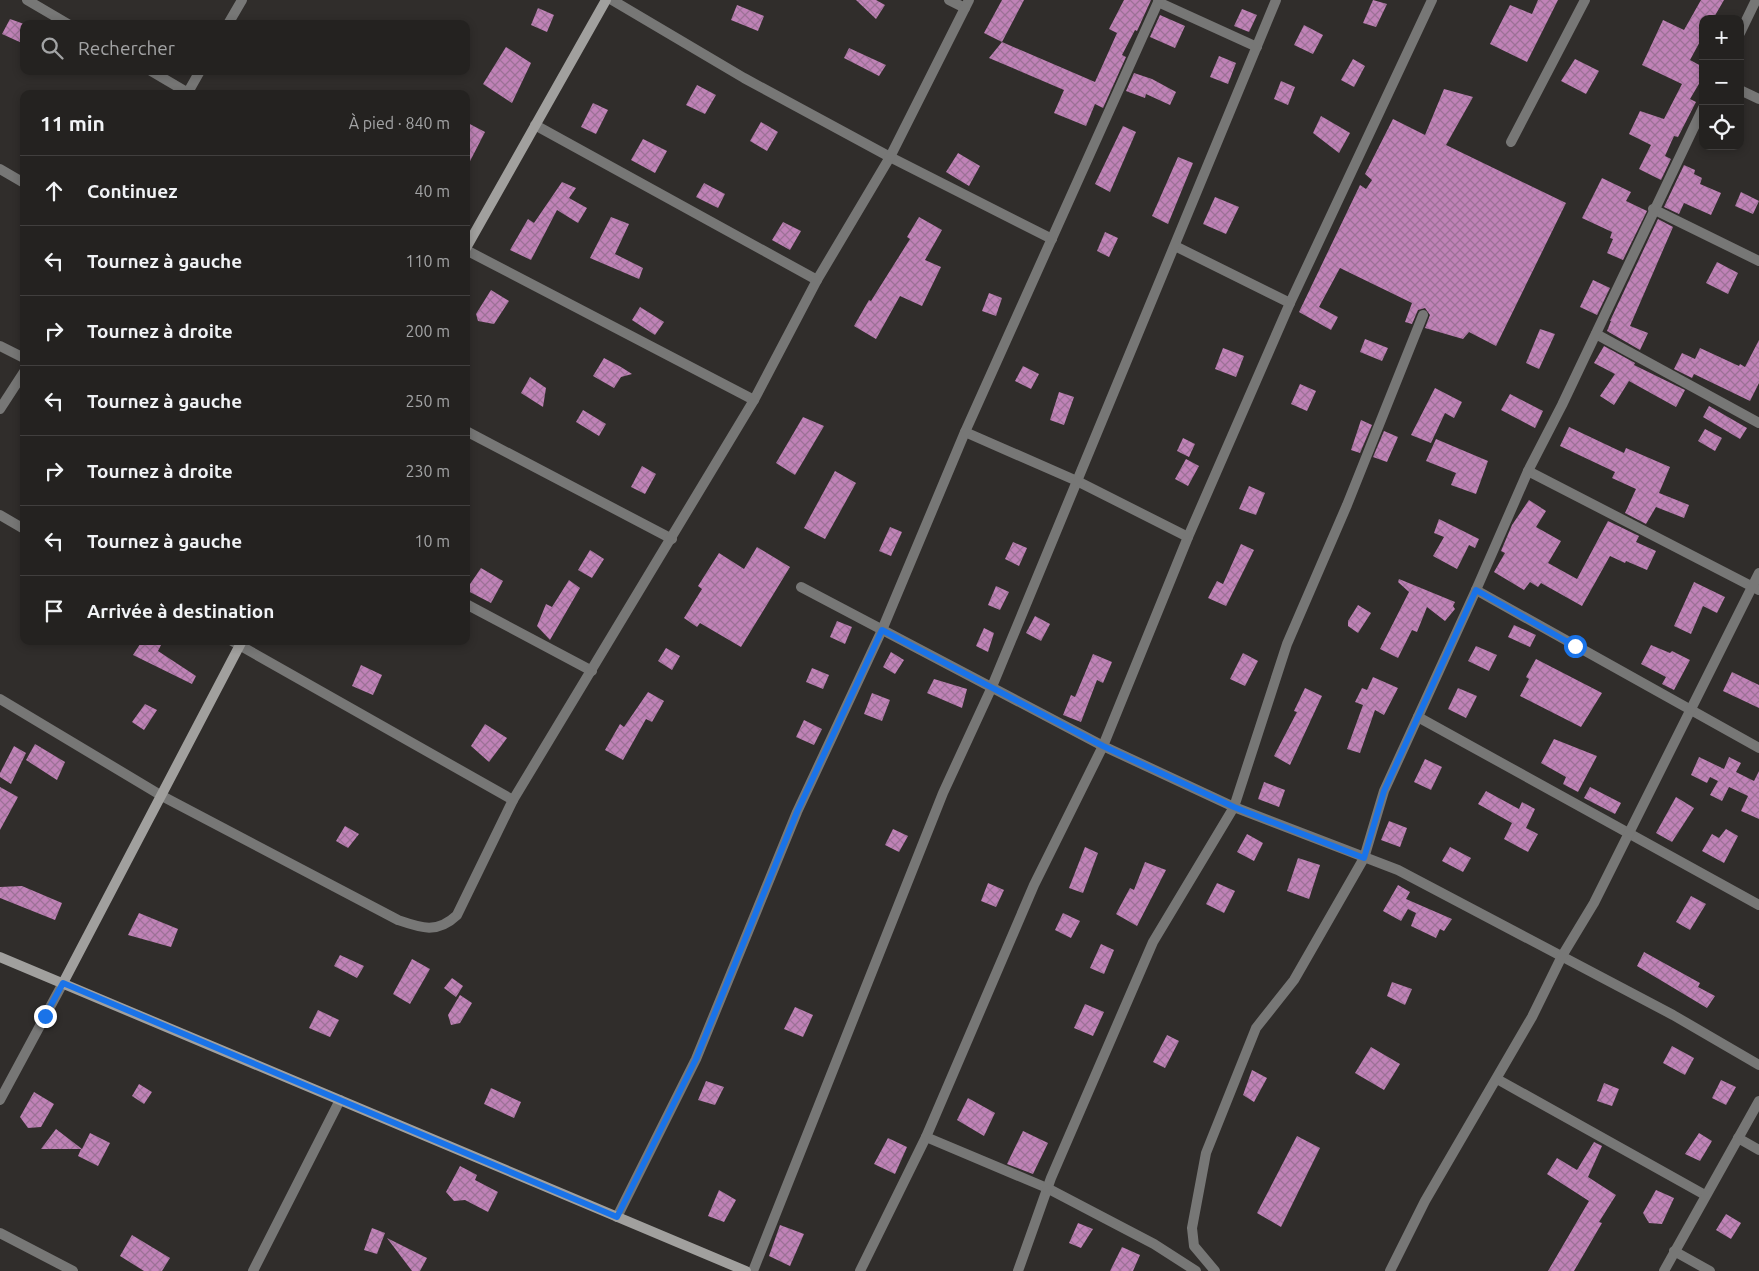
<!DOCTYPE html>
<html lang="fr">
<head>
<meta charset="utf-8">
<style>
  body { margin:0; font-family:Ubuntu,sans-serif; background:#2c2a29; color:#f1f3f6 }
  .controls { position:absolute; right:15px; top:15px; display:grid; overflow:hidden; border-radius:10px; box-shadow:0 2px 8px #0003 }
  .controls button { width:45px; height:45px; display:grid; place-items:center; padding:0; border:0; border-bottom:1px solid #413f3e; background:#242220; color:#f1f3f6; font:25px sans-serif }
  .stop { position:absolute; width:15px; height:15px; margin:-11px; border:4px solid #1a73e8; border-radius:50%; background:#fff }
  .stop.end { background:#1a73e8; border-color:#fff; box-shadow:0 1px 5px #0008 }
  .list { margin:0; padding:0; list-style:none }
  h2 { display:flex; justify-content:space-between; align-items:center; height:65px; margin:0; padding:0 20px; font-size:21px }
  h2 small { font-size:16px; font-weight:400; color:#a3a4a5 }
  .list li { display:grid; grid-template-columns:32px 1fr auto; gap:15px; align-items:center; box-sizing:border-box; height:70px; padding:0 20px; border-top:1px solid #413f3e }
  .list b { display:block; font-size:19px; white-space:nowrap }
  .list em { font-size:16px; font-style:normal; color:#a3a4a5 }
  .icon { flex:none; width:28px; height:28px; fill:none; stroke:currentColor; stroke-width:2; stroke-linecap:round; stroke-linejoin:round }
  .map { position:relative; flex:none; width:1759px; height:1271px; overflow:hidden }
  .search { position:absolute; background:#242220; box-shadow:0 2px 8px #0003; left:20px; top:20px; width:450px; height:55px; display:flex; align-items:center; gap:12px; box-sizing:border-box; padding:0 18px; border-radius:10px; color:#a3a4a5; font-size:19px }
  .panel { position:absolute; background:#242220; box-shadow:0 2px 8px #0003; left:20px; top:90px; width:450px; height:555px; border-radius:10px }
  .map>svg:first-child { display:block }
</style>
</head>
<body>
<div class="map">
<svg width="1759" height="1271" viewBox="0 0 1759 1271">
  <defs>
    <pattern id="building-cross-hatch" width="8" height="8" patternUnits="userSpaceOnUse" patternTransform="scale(1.25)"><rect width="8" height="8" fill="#c082b7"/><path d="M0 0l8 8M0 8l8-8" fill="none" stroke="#9c7196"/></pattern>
  </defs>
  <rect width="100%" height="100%" fill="#302d2b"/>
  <g fill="url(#building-cross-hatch)">
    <path d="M856 0H876L885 5 876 19Z"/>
    <path d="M1002 0H1024L1002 42 984 33Z"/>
    <path d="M1124 0H1151L1137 31 1135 30 1122 55 1126 57 1103 108 1095 104 1086 126 1054 113 1064 90 989 58 1002 42 1095 82 1117 33 1109 29Z"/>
    <path d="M1373 0 1387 4 1376 27 1363 23Z"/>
    <path d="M1538 0H1558L1527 62 1490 44 1510 5 1532 14Z"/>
    <path d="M1701 0H1724L1713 19H1703V36L1690 60 1703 67V77L1690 99 1696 102 1678 137 1674 136 1665 156 1671 159 1661 180 1639 169 1651 145 1629 134 1640 111 1664 119 1682 84 1642 65 1663 20 1684 30Z"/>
    <path d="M737 5 764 16 758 31 731 20Z"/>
    <path d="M538 8 554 15 547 32 531 25Z"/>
    <path d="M1242 9 1257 15 1249 32 1234 26Z"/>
    <path d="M1160 15 1185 26 1175 48 1150 37Z"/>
    <path d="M10 19 24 24V44L2 34Z"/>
    <path d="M1304 25 1323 35 1313 54 1294 45Z"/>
    <path d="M506 47 531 63 512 103 483 84Z"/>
    <path d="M849 48 886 65 879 76 844 58Z"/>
    <path d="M1219 56 1236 63 1228 84 1210 77Z"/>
    <path d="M1353 59 1365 66 1354 87 1341 80Z"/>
    <path d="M1575 59 1599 71 1586 94 1561 81Z"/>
    <path d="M1134 73 1152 79 1176 92 1170 105 1146 94 1145 98 1126 91Z"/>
    <path d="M1281 81 1295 87 1288 105 1274 99Z"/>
    <path d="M697 85 716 95 705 114 686 105Z"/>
    <path d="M1444 89 1473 97 1446 145 1566 203 1496 346 1469 332 1463 339 1425 328 1430 315 1425 308 1418 310 1412 324 1405 322 1412 303 1340 268 1319 307 1338 317 1331 330 1299 312 1360 185 1366 189 1372 180 1365 174 1393 119 1425 135Z"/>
    <path d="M593 103 608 110 596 134 581 127Z"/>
    <path d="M1321 116 1350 133 1339 153 1313 133Z"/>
    <path d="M466 122 485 132 466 169Z"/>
    <path d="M761 122 778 132 767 151 750 141Z"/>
    <path d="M1123 126 1136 132 1110 192 1095 184Z"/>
    <path d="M643 139 667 151 655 173 631 160Z"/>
    <path d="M958 153 980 166 969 186 946 172Z"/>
    <path d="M1178 157 1193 163 1168 224 1152 216Z"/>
    <path d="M1684 165 1695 170 1694 174 1702 178 1700 184 1721 193 1711 215 1684 203 1679 214 1664 207Z"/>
    <path d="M1602 178 1631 192 1626 201 1647 211 1623 260 1607 253 1613 239 1610 238 1612 232 1582 218Z"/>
    <path d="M562 182 576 188 569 198 587 208 578 223 557 210 531 260 510 250 528 219 534 223Z"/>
    <path d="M704 183 725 194 718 208 696 197Z"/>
    <path d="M1741 192 1759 201 1753 214 1735 206Z"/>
    <path d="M1215 197 1239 207 1226 234 1203 224Z"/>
    <path d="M611 217 629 224 615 254 643 268 639 279 590 258Z"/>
    <path d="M919 217 942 230 925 260 941 267 922 306 900 296 876 339 854 326 869 300 871 301 910 239 907 237Z"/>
    <path d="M1658 219 1673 227 1630 326 1648 333 1640 350 1607 331 1611 321H1610Z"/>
    <path d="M783 222 801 231 790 250 772 240Z"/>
    <path d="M1105 232 1118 238 1109 257 1097 251Z"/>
    <path d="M1717 262 1738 273 1728 294 1706 283Z"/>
    <path d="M1593 280 1610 288 1597 315 1580 307Z"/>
    <path d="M491 290 509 301 494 324 478 321 476 314Z"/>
    <path d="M989 293 1002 298 996 316 982 311Z"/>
    <path d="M640 307 664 322 655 335 632 320Z"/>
    <path d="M1540 329 1555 334 1539 369 1526 363Z"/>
    <path d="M1365 339 1388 348 1382 361 1360 352Z"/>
    <path d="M1759 340V383L1750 401 1694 374 1692 378 1674 369 1682 353 1695 359 1700 348 1739 366 1740 364 1745 367Z"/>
    <path d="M1604 346 1635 363 1634 365 1685 390 1676 407 1629 381 1614 405 1600 396 1615 374 1594 363Z"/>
    <path d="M1223 348 1244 356 1236 377 1215 369Z"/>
    <path d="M604 358 621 367 632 374 621 377 614 388 593 376Z"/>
    <path d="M1023 366 1039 374 1031 389 1015 381Z"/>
    <path d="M530 377 546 388 543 407 521 393Z"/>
    <path d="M1300 384 1316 391 1307 411 1291 404Z"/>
    <path d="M1435 388 1462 402 1454 418 1445 413 1431 443 1411 435Z"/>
    <path d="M1059 392 1074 397 1064 425 1050 420Z"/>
    <path d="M1510 394 1543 411 1535 428 1501 410Z"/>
    <path d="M1709 406 1747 428 1740 439 1703 417Z"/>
    <path d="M583 410 606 424 599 436 576 422Z"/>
    <path d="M803 417 824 426 795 475 776 463Z"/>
    <path d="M1361 420 1372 425 1360 453 1351 450Z"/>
    <path d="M1569 427 1624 453 1626 448 1670 467 1659 493 1689 505 1684 518 1656 507 1646 524 1625 513 1636 489 1612 478 1615 472 1560 446Z"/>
    <path d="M1705 429 1722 438 1715 451 1698 441Z"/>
    <path d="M1384 431 1398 437 1387 462 1373 457Z"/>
    <path d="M1183 438 1195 444 1189 457 1177 451Z"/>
    <path d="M1436 439 1488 461 1476 494 1451 485 1456 473 1426 461Z"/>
    <path d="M1186 459 1199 466 1188 486 1175 479Z"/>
    <path d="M642 466 656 474 645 494 631 487Z"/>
    <path d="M835 471 856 483 825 539 804 528Z"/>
    <path d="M1249 486 1265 493 1256 515 1239 509Z"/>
    <path d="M1529 500 1546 511 1536 527 1561 541 1548 563 1577 579 1608 521 1639 536 1636 542 1656 551 1647 570 1626 561 1625 563 1610 556 1582 606 1541 583 1538 587 1530 582 1524 590 1494 572 1505 553 1501 551 1512 525Z"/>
    <path d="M1439 519 1479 539 1475 548 1469 545 1457 569 1433 556 1444 537 1434 533Z"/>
    <path d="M890 527 902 532 891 556 879 551Z"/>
    <path d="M1013 542 1027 548 1019 566 1005 559Z"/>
    <path d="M1241 544 1254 550 1226 606 1208 598 1217 581 1223 584Z"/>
    <path d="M757 547 790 567 741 647 700 623 697 627 684 618 702 589 698 586 719 553 744 569Z"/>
    <path d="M590 550 604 559 592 578 578 570Z"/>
    <path d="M481 568 503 581 491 603 466 590Z"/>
    <path d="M1399 579 1455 602 1453 606 1455 609 1445 621 1427 607 1417 632 1412 630 1398 658 1380 649 1409 592 1398 582Z"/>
    <path d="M569 580 580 588 550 640 537 626 546 604 552 607Z"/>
    <path d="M1694 582 1725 597 1717 613 1703 606 1691 634 1674 626Z"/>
    <path d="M996 586 1009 592 1000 610 988 605Z"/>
    <path d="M1358 605 1371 613 1358 633 1348 626V621Z"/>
    <path d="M1035 616 1050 624 1041 641 1026 633Z"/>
    <path d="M837 621 852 627 845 644 830 637Z"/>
    <path d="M1514 625 1536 635 1530 647 1508 637Z"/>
    <path d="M984 628 994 633 988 652 976 646Z"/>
    <path d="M142 641H163L158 651 196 676 192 684 133 655Z"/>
    <path d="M1651 645 1670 653 1672 651 1690 660 1674 690 1662 684 1666 677 1641 664Z"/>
    <path d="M1476 646 1497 655 1489 671 1468 661Z"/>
    <path d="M666 648 680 656 672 670 658 661Z"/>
    <path d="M891 652 904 660 895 674 883 667Z"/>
    <path d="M1243 653 1258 661 1245 686 1230 679Z"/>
    <path d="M1093 654 1112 662 1103 683 1097 680 1081 722 1063 715 1071 695 1075 697Z"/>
    <path d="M1536 659 1602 693 1581 727 1520 696 1529 679 1526 677Z"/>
    <path d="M361 665 382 675 373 695 352 686Z"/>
    <path d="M812 668 829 675 823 689 806 682Z"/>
    <path d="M1732 672 1759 685V708L1723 691Z"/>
    <path d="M1373 677 1398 688 1384 715 1375 710 1360 753 1347 749 1363 705 1355 702 1362 688 1367 690Z"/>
    <path d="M934 679 967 689 962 708 927 693Z"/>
    <path d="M1305 688 1322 696 1290 765 1274 756 1297 712 1294 711Z"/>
    <path d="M1458 688 1477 696 1466 718 1448 709Z"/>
    <path d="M648 692 664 701 652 722 646 719 623 760 605 750 620 724 624 727Z"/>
    <path d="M872 693 890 700 882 721 864 714Z"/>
    <path d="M145 704 157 710 144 730 132 722Z"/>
    <path d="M804 720 822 729 814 745 796 737Z"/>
    <path d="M485 724 507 738 489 762 471 746Z"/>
    <path d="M1554 739 1597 756 1578 792 1563 784 1566 777 1541 763Z"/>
    <path d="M35 744 65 762 57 780 26 760Z"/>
    <path d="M14 746 26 753 11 784 0 777V773Z"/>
    <path d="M1699 757 1724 769 1729 757 1741 763 1736 772 1754 781 1759 771V819L1741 811 1748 796 1729 787 1722 801 1710 795 1718 781 1710 777 1707 783 1691 775Z"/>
    <path d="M1425 759 1442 767 1431 790 1414 782Z"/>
    <path d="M1264 782 1285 790 1279 807 1258 799Z"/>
    <path d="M0 787 18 797 0 830Z"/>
    <path d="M1590 787 1621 803 1615 814 1584 798Z"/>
    <path d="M1486 791 1519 809 1522 802 1535 809 1526 828 1538 834 1528 852 1504 839 1512 823 1478 804Z"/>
    <path d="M1676 797 1694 808 1672 842 1656 833Z"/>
    <path d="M1389 821 1407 828 1400 847 1381 840Z"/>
    <path d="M345 826 359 834 348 848 336 841Z"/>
    <path d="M893 829 908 836 899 852 885 845Z"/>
    <path d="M1726 829 1738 836 1724 863 1702 851 1712 834 1719 838Z"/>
    <path d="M1247 834 1263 843 1254 861 1237 852Z"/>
    <path d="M1085 847 1098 853 1083 893 1069 888Z"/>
    <path d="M1450 847 1471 858 1463 872 1442 861Z"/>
    <path d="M1298 858 1320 865 1309 899 1287 891Z"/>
    <path d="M1145 862 1166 870 1137 926 1116 914 1130 888 1134 890Z"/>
    <path d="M988 883 1004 890 996 907 981 901Z"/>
    <path d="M1217 883 1235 891 1224 913 1206 904Z"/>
    <path d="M1398 885 1410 892 1406 899 1452 919 1444 931 1440 929 1436 938 1411 926 1416 913 1408 909 1401 921 1383 911Z"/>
    <path d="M22 886 62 903 55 920 0 898V887Z"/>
    <path d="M1691 896 1706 904 1690 930 1676 922Z"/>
    <path d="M139 913 178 929 171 947 128 935Z"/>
    <path d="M1063 913 1080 921 1071 938 1055 930Z"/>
    <path d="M1101 944 1114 950 1104 974 1090 968Z"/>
    <path d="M1644 952 1700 983 1698 987 1715 996 1707 1008 1637 966Z"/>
    <path d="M340 955 364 966 357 978 334 966Z"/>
    <path d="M412 959 430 969 410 1004 393 994Z"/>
    <path d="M452 978 463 986 456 997 444 988Z"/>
    <path d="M1392 982 1412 989 1405 1005 1387 996Z"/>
    <path d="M460 995 472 1003 460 1023 451 1025 448 1015Z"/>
    <path d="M1085 1004 1104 1012 1093 1036 1074 1028Z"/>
    <path d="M795 1007 813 1015 803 1037 784 1029Z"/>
    <path d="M318 1010 339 1020 330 1037 309 1028Z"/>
    <path d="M1167 1035 1179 1041 1165 1068 1153 1062Z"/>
    <path d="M1672 1046 1694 1058 1685 1075 1663 1063Z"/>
    <path d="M1371 1047 1400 1064 1384 1090 1355 1073Z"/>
    <path d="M1252 1070 1267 1078 1254 1102 1243 1095Z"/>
    <path d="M1721 1080 1736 1087 1726 1105 1712 1098Z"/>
    <path d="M706 1081 724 1087 715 1105 698 1100Z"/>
    <path d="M1604 1083 1619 1089 1612 1106 1597 1101Z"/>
    <path d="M139 1084 152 1092 144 1104 132 1096Z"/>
    <path d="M491 1088 521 1102 514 1118 484 1104Z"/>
    <path d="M34 1092 54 1104 41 1127 28 1128 20 1117Z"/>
    <path d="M968 1098 995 1113 984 1136 957 1120Z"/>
    <path d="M56 1129 82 1149 90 1133 110 1143 98 1166 78 1156 81 1149H41Z"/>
    <path d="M1023 1131 1048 1143 1033 1174 1007 1164Z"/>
    <path d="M1699 1133 1712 1141 1700 1161 1685 1154Z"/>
    <path d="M1297 1136 1320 1148 1281 1227 1257 1213Z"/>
    <path d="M888 1138 907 1147 895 1174 874 1164Z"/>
    <path d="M1594 1142 1602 1146 1588 1177 1616 1195 1599 1222 1602 1223 1574 1271H1548L1589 1201 1547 1174 1557 1158 1577 1170Z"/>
    <path d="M460 1166 477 1175 475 1180 498 1192 488 1212 465 1200 454 1201 446 1192Z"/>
    <path d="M719 1190 736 1200 724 1222 708 1216Z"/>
    <path d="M1656 1190 1674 1198 1662 1224 1649 1223 1643 1213Z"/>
    <path d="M1726 1214 1741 1223 1731 1239 1716 1230Z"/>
    <path d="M1078 1223 1093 1229 1081 1248 1069 1243Z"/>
    <path d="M780 1225 804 1234 790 1266 769 1256Z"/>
    <path d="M372 1228 385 1233 377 1254 364 1250Z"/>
    <path d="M132 1235 170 1258 162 1271H144L120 1256Z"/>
    <path d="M387 1238 427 1258 420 1271H412Z"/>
    <path d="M1122 1247 1140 1255 1133 1271H1110Z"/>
  </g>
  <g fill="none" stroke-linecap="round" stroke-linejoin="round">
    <g stroke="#777776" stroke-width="10">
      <path d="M27 0 68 24"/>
      <path d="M612 0 744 78 890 157 1052 239"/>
      <path d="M949 0 965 8"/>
      <path d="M1158 2 1257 47"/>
      <path d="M228 24 242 0"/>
      <path d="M1740 33 1756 0"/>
      <path d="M151 71 190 94"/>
      <path d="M1740 90 1759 99"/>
      <path d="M187 94 200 71"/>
      <path d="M535 125 817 280"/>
      <path d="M1511 142 1585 0"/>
      <path d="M0 169 24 183"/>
      <path d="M1653 209 1759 261"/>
      <path d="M1175 246 1290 303"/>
      <path d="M466 250 754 400"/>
      <path d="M1596 334 1759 423"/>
      <path d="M0 346 24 358"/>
      <path d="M0 409 24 372"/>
      <path d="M466 431 672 539"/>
      <path d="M965 432 1077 481 1188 537"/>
      <path d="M1528 471 1759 590"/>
      <path d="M0 515 24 529"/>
      <path d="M801 587 1103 746 1234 807 1398 870 1673 1015 1759 1065"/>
      <path d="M1476 590 1759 748"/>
      <path d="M466 604 592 671"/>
      <path d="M232 641 513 800"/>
      <path d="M0 699 162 796 398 920C421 928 437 934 457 915L513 800 754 400 817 280 890 157 969 0"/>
      <path d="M1418 717 1759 905"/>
      <path d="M1497 1079 1705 1195"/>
      <path d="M0 1100 63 983"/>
      <path d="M926 1137 1047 1188 1154 1244 1196 1271"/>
      <path d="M1738 1138 1759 1150"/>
      <path d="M617 1217 696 1059 797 812 882 630 965 432 1159 0"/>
      <path d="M0 1233 73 1271"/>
      <path d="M1674 1251 1710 1271"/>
      <path d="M253 1271 340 1100"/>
      <path d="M753 1271 943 793 991 689 1276 0"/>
      <path d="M860 1271 926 1137 1034 885 1103 746 1188 537 1290 303 1432 0"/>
      <path d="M1018 1271 1051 1178 1153 942 1234 807 1287 644 1347 505 1423 315"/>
      <path d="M1215 1271 1194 1246 1192 1228 1206 1153 1256 1028 1294 980 1364 858 1384 791 1476 590 1528 471 1562 405 1703 108"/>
      <path d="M1390 1271 1425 1201 1532 1017 1562 956 1594 903 1759 573"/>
      <path d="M1664 1271 1759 1101"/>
    </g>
    <g stroke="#a1a09e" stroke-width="10">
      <path d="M466 248 606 0"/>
      <path d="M0 957 746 1271"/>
      <path d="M63 983 242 641"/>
    </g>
  </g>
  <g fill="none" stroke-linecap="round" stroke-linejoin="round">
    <path stroke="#1a73e8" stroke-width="6" d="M45 1016 63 983 617 1217 696 1059 797 812 882 630 1103 746 1234 807 1364 858 1384 791 1476 590 1575 646"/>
  </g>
</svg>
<div class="controls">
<button>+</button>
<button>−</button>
<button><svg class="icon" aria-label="locate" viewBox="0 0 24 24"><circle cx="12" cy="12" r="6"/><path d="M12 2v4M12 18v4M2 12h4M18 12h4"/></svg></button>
</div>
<div class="stop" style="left:1575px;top:646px"></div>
<div class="stop end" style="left:45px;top:1016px"></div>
<div class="search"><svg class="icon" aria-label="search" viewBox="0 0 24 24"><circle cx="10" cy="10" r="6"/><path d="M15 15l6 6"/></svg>Rechercher</div>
<section class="panel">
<h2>11 min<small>À pied · 840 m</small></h2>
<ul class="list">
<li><svg class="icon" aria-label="ahead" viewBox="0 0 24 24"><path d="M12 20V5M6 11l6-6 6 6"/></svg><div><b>Continuez</b></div><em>40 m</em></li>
<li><svg class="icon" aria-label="left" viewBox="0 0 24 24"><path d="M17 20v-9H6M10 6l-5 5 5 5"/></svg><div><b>Tournez à gauche</b></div><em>110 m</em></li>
<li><svg class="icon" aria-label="right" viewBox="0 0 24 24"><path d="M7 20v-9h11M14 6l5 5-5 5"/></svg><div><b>Tournez à droite</b></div><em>200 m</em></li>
<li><svg class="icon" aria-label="left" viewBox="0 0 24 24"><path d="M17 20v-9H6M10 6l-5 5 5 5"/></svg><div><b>Tournez à gauche</b></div><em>250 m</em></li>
<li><svg class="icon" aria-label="right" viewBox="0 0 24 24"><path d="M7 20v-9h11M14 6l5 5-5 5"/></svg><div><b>Tournez à droite</b></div><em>230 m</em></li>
<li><svg class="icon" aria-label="left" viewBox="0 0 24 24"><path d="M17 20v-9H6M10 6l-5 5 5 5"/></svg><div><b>Tournez à gauche</b></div><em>10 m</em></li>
<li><svg class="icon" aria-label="arrive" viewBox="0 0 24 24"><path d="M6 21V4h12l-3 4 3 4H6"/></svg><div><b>Arrivée à destination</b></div></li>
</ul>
</section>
</div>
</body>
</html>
